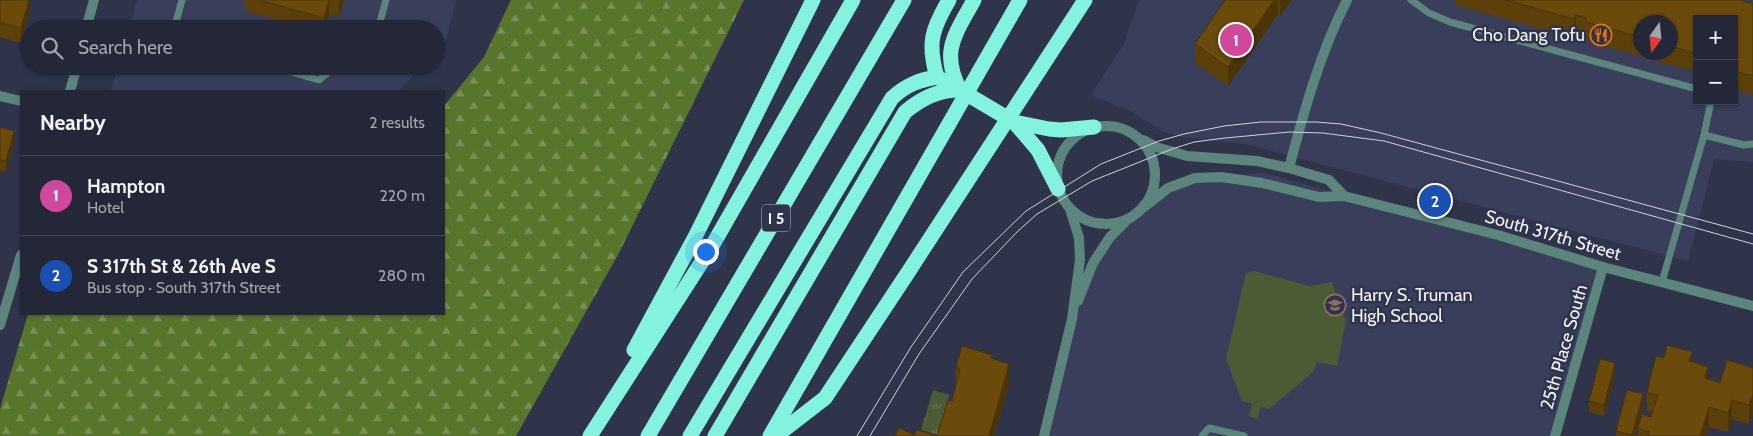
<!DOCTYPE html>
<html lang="en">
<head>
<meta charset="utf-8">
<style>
  body { margin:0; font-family:Cabin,sans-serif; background:#2c2f40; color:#f1f3f6 }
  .controls { position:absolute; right:15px; top:15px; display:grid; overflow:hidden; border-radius:0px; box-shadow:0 1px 4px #0004 }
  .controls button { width:45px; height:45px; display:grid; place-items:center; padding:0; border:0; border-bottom:1px solid #414453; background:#242738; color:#f1f3f6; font:25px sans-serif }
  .compass { position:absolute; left:1633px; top:15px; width:45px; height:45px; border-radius:50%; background:#242738; box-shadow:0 1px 4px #0004; rotate:195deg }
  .you { position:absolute; left:705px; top:251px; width:18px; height:18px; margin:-12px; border:4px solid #fff; border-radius:50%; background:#1a73e8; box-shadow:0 0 0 8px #1a73e833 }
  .badge { display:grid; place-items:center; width:32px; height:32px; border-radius:50%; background:#f0a63f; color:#fff; font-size:16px; font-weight:700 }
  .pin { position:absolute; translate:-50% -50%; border:2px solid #fff; box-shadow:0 1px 5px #0006 }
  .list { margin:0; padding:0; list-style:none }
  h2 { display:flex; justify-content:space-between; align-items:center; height:65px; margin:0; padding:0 20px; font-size:21px }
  h2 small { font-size:16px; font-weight:400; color:#a3a5ae }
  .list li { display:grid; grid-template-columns:32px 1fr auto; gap:15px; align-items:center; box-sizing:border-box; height:80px; padding:0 20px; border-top:1px solid #414453 }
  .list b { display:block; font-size:19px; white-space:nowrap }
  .list p { margin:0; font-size:16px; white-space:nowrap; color:#a3a5ae }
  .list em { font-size:16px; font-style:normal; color:#a3a5ae }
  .icon { flex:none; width:28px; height:28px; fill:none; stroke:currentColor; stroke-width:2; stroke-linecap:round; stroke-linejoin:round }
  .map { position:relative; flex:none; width:1753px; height:436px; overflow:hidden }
  .search { position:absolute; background:#242738; box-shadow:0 1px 4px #0004; left:20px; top:20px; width:425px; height:55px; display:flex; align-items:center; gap:12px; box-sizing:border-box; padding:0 18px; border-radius:28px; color:#a3a5ae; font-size:19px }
  .panel { position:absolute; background:#242738; box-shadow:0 1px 4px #0004; left:20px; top:90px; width:425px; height:225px; border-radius:0px }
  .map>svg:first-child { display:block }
</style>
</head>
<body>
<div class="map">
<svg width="1753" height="436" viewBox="0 0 1753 436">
  <defs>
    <pattern id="grass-tufts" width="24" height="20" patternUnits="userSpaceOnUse" patternTransform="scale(1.25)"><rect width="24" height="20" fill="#4b5c35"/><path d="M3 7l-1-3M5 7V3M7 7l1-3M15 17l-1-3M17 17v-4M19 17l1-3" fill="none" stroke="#657453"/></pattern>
    <pattern id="forest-firs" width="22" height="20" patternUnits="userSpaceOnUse" patternTransform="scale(1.25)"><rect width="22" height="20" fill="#58752c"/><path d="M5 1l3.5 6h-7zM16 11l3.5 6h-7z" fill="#799056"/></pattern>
  </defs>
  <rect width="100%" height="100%" fill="#30344b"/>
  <g fill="#393e5b" fill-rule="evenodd">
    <path d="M137 0H456L444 47 436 54V29H129Z"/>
    <path d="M1141 0H1753V162L1714 159 1688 261 1245 144 1181 137 1162 131 1132 112 1091 95 1123 45 1137 6ZM1697 19H1734V101H1697ZM1640 22H1670V52H1640Z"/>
    <path d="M118 66H423L398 91H111Z"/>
    <path d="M1265 173 1603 267 1555 436H1044L1072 319 1093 263 1128 220 1144 207 1195 178Z"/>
  </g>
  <path fill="url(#grass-tufts)" d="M933 390 949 395 938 435 921 430Z"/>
  <path fill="url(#forest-firs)" d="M511 0H744L620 251 516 436H0V409L28 314H444V106L484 57Z"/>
  <path fill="#4b5c35" d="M1254 271 1309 286 1332 282 1346 321 1337 366 1317 362 1314 371 1269 409 1261 407 1257 419 1249 416 1252 404 1242 401 1226 359 1246 273Z"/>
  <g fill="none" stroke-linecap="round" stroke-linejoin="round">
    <g stroke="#5b857d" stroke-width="7">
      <path d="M1411 0 1429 13 1450 22 1697 89"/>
      <path d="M174 29 182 0"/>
      <path d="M378 29 386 0"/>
      <path d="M270 66 319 80 336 66"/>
      <path d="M1704 135 1744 145 1753 144"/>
      <path d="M1662 282 1704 135 1711 101"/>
      <path d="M1202 436 1209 428 1244 436"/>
    </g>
    <g stroke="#5b857d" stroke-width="10">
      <path d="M86 29 94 0"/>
      <path d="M70 91 77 66"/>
      <path d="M0 96 21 101"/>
      <path d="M1289 168C1304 111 1320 53 1347 0"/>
      <path d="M0 325 21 255"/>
      <path d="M1555 436 1603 267"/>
    </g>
    <g stroke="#5b857d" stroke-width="10">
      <circle cx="1106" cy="175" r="49"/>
      <path d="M1143 140 1156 147 1187 156 1257 161 1289 168 1329 180 1344 196"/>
      <path d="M1144 207 1168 188 1195 178 1221 177 1262 183 1319 197 1344 196 1498 235 1603 267 1753 306"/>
      <path d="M1078 301 1093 263 1110 237 1125 222"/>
      <path d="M1044 436 1072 319 1080 260 1079 238 1070 209"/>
    </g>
    <g stroke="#83f2df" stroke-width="15">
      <path d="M937 77C927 43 932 29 949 0"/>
      <path d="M960 90C940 51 955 35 974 0"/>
      <path d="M1014 122 1038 150 1058 189"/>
      <path d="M1014 122 1049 129 1061 130 1094 127"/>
      <path d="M634 350 695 237 813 0"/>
      <path d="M590 436 712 246 853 0"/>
      <path d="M648 436 904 0"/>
      <path d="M690 436 892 98C906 85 919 80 937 77L960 90"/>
      <path d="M715 436 905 112C922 98 938 90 960 90"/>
      <path d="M770 436 1020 0"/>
      <path d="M776 436 825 398 907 274 1085 0"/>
    </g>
    <g stroke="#d0d2dd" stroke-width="1">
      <path d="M857 436 911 347 963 272 1026 211 1101 164 1159 141 1184 134 1224 126 1261 122H1316L1341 124 1381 133 1753 234"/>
      <path d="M870 436 919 354 972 279 1017 232 1037 214 1092 181 1172 149 1194 142 1225 138 1289 132 1323 133 1384 141 1753 244"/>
    </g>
    <path stroke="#83f2df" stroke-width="15" d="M960 90 1014 122"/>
  </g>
  <g fill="#5c400a" fill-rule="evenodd">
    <path d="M0 0H30V10L21 43 0 37Z"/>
    <path d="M245 0H344L339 17 329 14 325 29H308L245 11Z"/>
    <path d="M1225 0H1292L1280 16 1278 14 1228 86 1195 63V44Z"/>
    <path d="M1454 0H1739L1753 4V95L1734 90V19H1697V72L1586 41V37L1576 34 1574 38 1456 5ZM1640 22H1670V52H1640Z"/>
    <path d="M0 127 14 141 6 172 0 171Z"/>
    <path d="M962 346 992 355V359L1009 364V383L994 436H895L899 428 914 435 917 430 937 436 948 401H952L956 386V367Z"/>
    <path d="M1664 358 1692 362 1708 379 1720 383 1753 368V413L1749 424 1732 419 1728 432 1709 427 1706 436H1616V431L1643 405 1635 435 1638 436V428L1651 417 1652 412 1647 411V392Z"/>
    <path d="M1615 374 1604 416 1589 412V401Z"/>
  </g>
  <g fill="#4b3408">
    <path d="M29 0H30V10L21 43V28Z"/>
    <path d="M329 0V14L325 29H324V18Z"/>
    <path d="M340 0H344L339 17V2Z"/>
    <path d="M1274 0H1278V14L1228 86V67Z"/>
    <path d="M1280 0H1292L1280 16Z"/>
    <path d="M1576 15V34L1574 38V19Z"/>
    <path d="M14 131V141L6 172V161Z"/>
    <path d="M1692 352V371L1689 361Z"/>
    <path d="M1615 363V374L1604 416V405Z"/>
    <path d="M1009 364V383L994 436H989Z"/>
    <path d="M1708 367V386L1705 378Z"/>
    <path d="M1643 394V405L1634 436H1632Z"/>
    <path d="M1753 394V413L1749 424V405Z"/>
    <path d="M1732 400V419L1728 432V413Z"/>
    <path d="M1709 407V427L1706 436H1700Z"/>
  </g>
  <g fill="#6b4b0c" stroke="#4b3408">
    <path d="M0 0H29L21 28 0 22Z"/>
    <path d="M260 0H329L324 18Z"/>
    <path d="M1225 0H1274L1228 67 1195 44Z"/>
    <path d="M1506 0H1739L1753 4V76L1734 71V19H1697V53L1670 46V22H1640V37L1586 22V18L1576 15 1574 19Z"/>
    <path d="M0 127 14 131 6 161 0 160Z"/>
    <path d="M1667 345 1692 352 1689 361 1708 367 1705 378 1720 383 1727 360 1753 368V394L1749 405 1732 400 1728 413 1709 407 1700 436H1648L1649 432 1638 428 1642 414 1651 417 1658 395 1647 392 1656 356 1664 358Z"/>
    <path d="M962 346 992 355 991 358 1009 364 989 436H895L899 428 914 435 917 430 937 436 948 401H952L960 369 956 367Z"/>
    <path d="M1600 359 1615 363 1604 405 1589 401Z"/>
    <path d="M1627 390 1643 394 1632 435 1616 431Z"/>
  </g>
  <defs>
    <g id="restaurant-ring" transform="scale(1.125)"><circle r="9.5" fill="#30344b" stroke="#e8710a" stroke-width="1.5"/><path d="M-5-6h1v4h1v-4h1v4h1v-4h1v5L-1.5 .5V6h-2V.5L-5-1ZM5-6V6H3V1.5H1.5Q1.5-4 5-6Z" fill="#e8710a"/></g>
    <g id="school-ring" transform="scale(1.125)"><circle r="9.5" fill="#30344b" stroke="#8d6e63" stroke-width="1.5"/><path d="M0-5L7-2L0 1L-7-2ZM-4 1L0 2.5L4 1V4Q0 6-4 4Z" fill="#8d6e63"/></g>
  </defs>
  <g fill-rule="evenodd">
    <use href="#restaurant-ring" x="1601" y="35"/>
    <use href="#school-ring" x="1335" y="305"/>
  </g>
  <g text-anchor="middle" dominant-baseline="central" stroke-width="5" stroke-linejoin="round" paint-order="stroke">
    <rect fill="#30344b" stroke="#b7bac7" stroke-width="1" x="762" y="204.5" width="28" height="27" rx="4"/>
    <g font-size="16" font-weight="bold" fill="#f1f3fc">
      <text x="776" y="218">I 5</text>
    </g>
    <g font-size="18" fill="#f1f3fc" stroke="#30344b" text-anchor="end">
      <text x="1585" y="35">Cho Dang Tofu</text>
      <text x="1351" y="295" text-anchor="start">Harry S. Truman<tspan x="1351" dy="21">High School</tspan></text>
    </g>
    <g font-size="18" fill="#f1f3fc" stroke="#30344b">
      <text transform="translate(1553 235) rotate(16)">South 317th Street</text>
      <text transform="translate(1564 347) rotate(-74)">25th Place South</text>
    </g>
  </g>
</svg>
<div class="controls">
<button>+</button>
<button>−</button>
</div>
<svg class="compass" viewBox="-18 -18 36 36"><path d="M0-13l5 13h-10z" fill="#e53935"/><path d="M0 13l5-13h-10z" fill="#a3a5ae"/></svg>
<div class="you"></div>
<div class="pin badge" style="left:1236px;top:40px;background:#d1479c">1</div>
<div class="pin badge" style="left:1435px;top:201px;background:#1a4fb4">2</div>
<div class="search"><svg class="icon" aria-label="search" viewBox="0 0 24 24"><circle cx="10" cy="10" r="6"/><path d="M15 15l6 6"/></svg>Search here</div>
<section class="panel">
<h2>Nearby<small>2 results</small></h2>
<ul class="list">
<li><span class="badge" style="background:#d1479c">1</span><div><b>Hampton</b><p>Hotel</p></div><em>220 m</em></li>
<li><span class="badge" style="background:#1a4fb4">2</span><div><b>S 317th St &amp; 26th Ave S</b><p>Bus stop · South 317th Street</p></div><em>280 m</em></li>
</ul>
</section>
</div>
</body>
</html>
